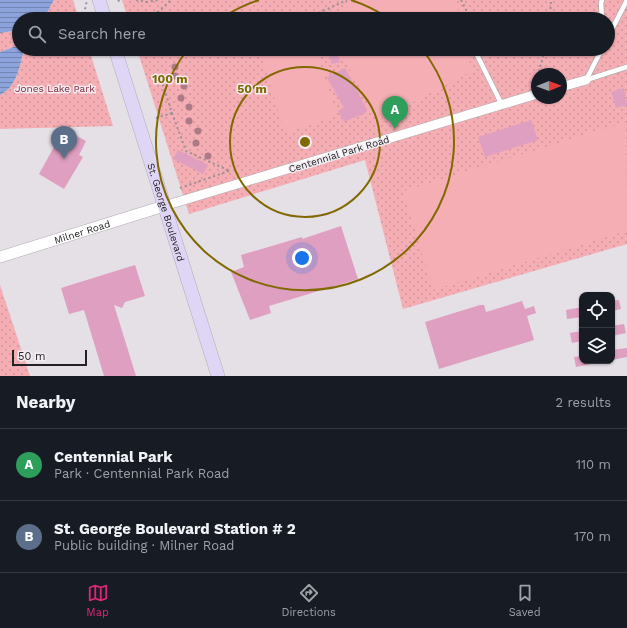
<!DOCTYPE html>
<html lang="en">
<head>
<meta charset="utf-8">
<style>
  body { margin:0; font-family:"Work Sans",sans-serif; background:#20242c; color:#f1f3f6 }
  .controls { position:absolute; right:12px; bottom:12px; display:grid; overflow:hidden; border-radius:8px; box-shadow:0 1px 3px #0004 }
  .controls button { width:36px; height:36px; display:grid; place-items:center; padding:0; border:0; border-bottom:1px solid #363941; background:#171b24; color:#f1f3f6; font:20px sans-serif }
  .compass { position:absolute; left:531px; top:68px; width:36px; height:36px; border-radius:50%; background:#171b24; box-shadow:0 1px 3px #0004; rotate:89deg }
  .scale { position:absolute; left:12px; bottom:10px; width:75px; box-sizing:border-box; padding-left:4px; border:2px solid #232123; border-top:0; font-size:11px; line-height:14px; white-space:nowrap; color:#232123; -webkit-text-stroke:3px #f2ecf3; paint-order:stroke }
  .you { position:absolute; left:302px; top:258px; width:14px; height:14px; margin:-10px; border:3px solid #fff; border-radius:50%; background:#1a73e8; box-shadow:0 0 0 6px #1a73e833 }
  .badge { display:grid; place-items:center; width:26px; height:26px; border-radius:50%; background:#db2777; color:#fff; font-size:13px; font-weight:700 }
  .pin { position:absolute; translate:-50% -33px; filter:drop-shadow(0 1px 2px #0008) }
  .pin::after { content:''; position:absolute; top:21px; width:14px; height:12px; background:inherit; clip-path:polygon(0 0,100% 0,50% 100%) }
  .list { margin:0; padding:0; list-style:none }
  h2 { display:flex; justify-content:space-between; align-items:center; height:52px; margin:0; padding:0 16px; font-size:17px }
  h2 small { font-size:13px; font-weight:400; color:#9ea1a6 }
  .list li { display:grid; grid-template-columns:26px 1fr auto; gap:12px; align-items:center; box-sizing:border-box; height:72px; padding:0 16px; border-top:1px solid #363941 }
  .list b { display:block; font-size:15px; white-space:nowrap }
  .list p { margin:0; font-size:13px; white-space:nowrap; color:#9ea1a6 }
  .list em { font-size:13px; font-style:normal; color:#9ea1a6 }
  .icon { flex:none; width:22px; height:22px; fill:none; stroke:currentColor; stroke-width:2; stroke-linecap:round; stroke-linejoin:round }
  .map { position:relative; flex:none; width:627px; height:376px; overflow:hidden }
  .search { position:absolute; background:#171b24; box-shadow:0 1px 3px #0004; left:12px; right:12px; top:12px; height:44px; display:flex; align-items:center; gap:10px; box-sizing:border-box; padding:0 14px; border-radius:22px; color:#9ea1a6; font-size:15px }
  .sheet { height:196px; background:#171b24 }
  nav { display:flex; justify-content:space-around; align-items:center; box-sizing:border-box; height:56px; border-top:1px solid #363941; background:#171b24; font-size:11px; color:#9ea1a6 }
  nav a { display:grid; justify-items:center; gap:2px }
  nav .on { color:#db2777 }
  .map>svg:first-child { display:block }
</style>
</head>
<body>
<div class="map">
<svg width="627" height="376" viewBox="0 0 627 376">
  <defs>
    <pattern id="park-dots" width="8" height="8" patternUnits="userSpaceOnUse"><rect width="8" height="8" fill="#f4aeb4"/><path d="M2 2h.1M6 6h.1" fill="none" stroke="#d1959a" stroke-width="1.8" stroke-linecap="round"/></pattern>
    <pattern id="water-rules" width="6" height="5" patternUnits="userSpaceOnUse"><rect width="6" height="5" fill="#8da3dc"/><path d="M0 2.5h6" fill="none" stroke="#7384b2"/></pattern>
  </defs>
  <rect width="100%" height="100%" fill="#e5dfe6"/>
  <g fill="url(#park-dots)" fill-rule="evenodd">
    <path d="M54 0H73L79 19H37L45 16Z"/>
    <path d="M122 0H627V244L403 309 365 160 189 214 137 49H608V19H128ZM537 74H561V98H537Z"/>
    <path d="M19 30V45L0 52V33Z"/>
    <path d="M24 49H89L113 126 0 129V95C17 87 20 65 24 49Z"/>
    <path d="M0 285 30 376H0Z"/>
  </g>
  <g fill="#f4aeb4">
    <path d="M359 0H453L463 19H324Z"/>
    <path d="M303 8 306 19H267Z"/>
    <path d="M259 49H316L337 116 285 133Z"/>
    <path d="M339 49H463L474 70 377 121Z"/>
    <path d="M626 122 627 231 433 290 403 191Z"/>
  </g>
  <g fill="url(#water-rules)">
    <path d="M0 0H54L45 16 37 19H19V30L0 33Z"/>
    <path d="M19 45V49H24C20 65 17 87 0 95V52Z"/>
  </g>
  <g fill="#df9fc0">
    <path d="M336 51 340 62 332 64 328 53Z"/>
    <path d="M345 68 367 110 365 113 344 122 338 111 344 108 327 77Z"/>
    <path d="M624 88 627 105 616 108 611 92Z"/>
    <path d="M531 120 538 140 485 157 478 137Z"/>
    <path d="M64 129 86 141 79 155 83 157 64 189 39 174Z"/>
    <path d="M178 150 208 165 203 174 173 159Z"/>
    <path d="M341 226 358 279 269 306 271 313 250 320 231 272 244 267 241 255 302 237V239Z"/>
    <path d="M135 265 145 296 125 302 122 308 114 305 136 376H104L84 310 69 314 61 288Z"/>
    <path d="M619 300 621 309 612 311V301Z"/>
    <path d="M522 301 525 309 534 306 536 313 527 316 534 340 439 369 425 322 480 305H484L486 312Z"/>
    <path d="M582 307V317L567 319 566 310Z"/>
    <path d="M624 324 626 333 612 336V326Z"/>
    <path d="M582 331V341L572 343 570 333Z"/>
    <path d="M627 348V357L612 360V350Z"/>
    <path d="M582 356V361L603 362 576 367 574 357Z"/>
  </g>
  <g fill="none" stroke-linecap="round" stroke-linejoin="round">
    <g stroke="#b0abb2" stroke-width="6">
      <g id="service">
        <path d="M602 0 601 3 602 19"/>
        <path d="M608 37 627 0"/>
        <path d="M474 49 502 105"/>
        <path d="M586 80 627 67"/>
        <path d="M586 80 602 49"/>
      </g>
    </g>
    <g stroke="#b0abb2" stroke-width="10">
      <g id="minor">
        <path d="M561 87 586 80"/>
        <path d="M164 206 537 94"/>
      </g>
    </g>
    <g stroke="#b0abb2" stroke-width="12">
      <g id="tertiary">
        <path id="s1" d="M0 257 164 206"/>
      </g>
    </g>
    <g stroke="#b0abb2" stroke-width="14">
      <g id="secondary">
        <path d="M99 0 105 19"/>
        <path id="s2" d="M115 49 218 376"/>
      </g>
    </g>
    <g stroke="#949095" stroke-width="2" stroke-dasharray="2 3" stroke-linecap="butt">
      <path d="M118 0 120 2"/>
      <path d="M136 0 147 2 158 0"/>
      <path d="M461 0 471 19"/>
      <path d="M314 15 347 0"/>
      <path d="M83 19 87 0"/>
      <path d="M150 19 171 0"/>
      <path d="M550 19 551 0"/>
      <path d="M535 86 545 49"/>
      <path d="M172 113 186 151 230 171"/>
      <path d="M156 118 172 113 160 76"/>
      <path d="M180 188 229 171"/>
    </g>
    <use href="#service" stroke="#fff" stroke-width="4.5"/>
    <use href="#minor" stroke="#fff" stroke-width="9"/>
    <use href="#tertiary" stroke="#fff" stroke-width="11"/>
    <use href="#secondary" stroke="#dfd6f6" stroke-width="13"/>
  </g>
  <g fill="#ac7b86">
    <circle cx="175" cy="67" r="3.5"/>
    <circle cx="175" cy="76" r="3.5"/>
    <circle cx="184" cy="86" r="3.5"/>
    <circle cx="181" cy="98" r="3.5"/>
    <circle cx="189" cy="107" r="3.5"/>
    <circle cx="189" cy="121" r="3.5"/>
    <circle cx="198" cy="131" r="3.5"/>
    <circle cx="196" cy="143" r="3.5"/>
    <circle cx="208" cy="156" r="3.5"/>
  </g>
  <g fill="none" stroke="#816800" stroke-width="2">
    <circle cx="305" cy="142" r="75"/>
    <path d="M222 18A149 149 0 0 1 259 0M351 0A149 149 0 0 1 388 18M422 49A149 149 0 1 1 188 49"/>
  </g>
  <g text-anchor="middle" dominant-baseline="central" stroke-width="3" stroke-linejoin="round" paint-order="stroke">
    <g font-size="10" fill="#7e2938" stroke="#f2ecf3">
      <text x="55" y="88">Jones Lake Park</text>
    </g>
    <g font-size="10" fill="#232123" stroke="#f2ecf3">
      <text transform="translate(339 154) rotate(-17)">Centennial Park Road</text>
      <text stroke="none"><textPath href="#s2" startOffset="171">St. George Boulevard</textPath></text>
      <text stroke="none"><textPath href="#s1" startOffset="86">Milner Road</textPath></text>
    </g>
  </g>
  <circle cx="305" cy="142" r="6" fill="#816800" stroke="#f2ecf3" stroke-width="2"/>
  <g font-size="12" text-anchor="middle" font-weight="bold" fill="#816800" stroke="#f2ecf3" stroke-width="3" stroke-linejoin="round" paint-order="stroke">
    <text x="170" y="83">100 m</text>
    <text x="252" y="93">50 m</text>
  </g>
</svg>
<div class="controls">
<button><svg class="icon" aria-label="locate" viewBox="0 0 24 24"><circle cx="12" cy="12" r="6"/><path d="M12 2v4M12 18v4M2 12h4M18 12h4"/></svg></button>
<button><svg class="icon" aria-label="layers" viewBox="0 0 24 24"><path d="M12 4l9 5-9 5-9-5zM3 14l9 5 9-5"/></svg></button>
</div>
<svg class="compass" viewBox="-18 -18 36 36"><path d="M0-13l5 13h-10z" fill="#e53935"/><path d="M0 13l5-13h-10z" fill="#9ea1a6"/></svg>
<div class="scale">50 m</div>
<div class="you"></div>
<div class="pin badge" style="left:395px;top:129px;background:#2e9e5b">A</div>
<div class="pin badge" style="left:64px;top:159px;background:#5c6f8a">B</div>
<div class="search"><svg class="icon" aria-label="search" viewBox="0 0 24 24"><circle cx="10" cy="10" r="6"/><path d="M15 15l6 6"/></svg>Search here</div>
</div>
<section class="sheet">
<h2>Nearby<small>2 results</small></h2>
<ul class="list">
<li><span class="badge" style="background:#2e9e5b">A</span><div><b>Centennial Park</b><p>Park · Centennial Park Road</p></div><em>110 m</em></li>
<li><span class="badge" style="background:#5c6f8a">B</span><div><b>St. George Boulevard Station # 2</b><p>Public building · Milner Road</p></div><em>170 m</em></li>
</ul>
</section>
<nav>
<a class="on"><svg class="icon" aria-label="map" viewBox="0 0 24 24"><path d="M3 6l6-2 6 2 6-2v14l-6 2-6-2-6 2zM9 4v14M15 6v14"/></svg>Map</a>
<a><svg class="icon" aria-label="directions" viewBox="0 0 24 24"><path d="M12 3l9 9-9 9-9-9zM9 14v-3h6M13 9l2 2-2 2"/></svg>Directions</a>
<a><svg class="icon" aria-label="saved" viewBox="0 0 24 24"><path d="M7 4h10v16l-5-4-5 4z"/></svg>Saved</a>
</nav>
</body>
</html>
